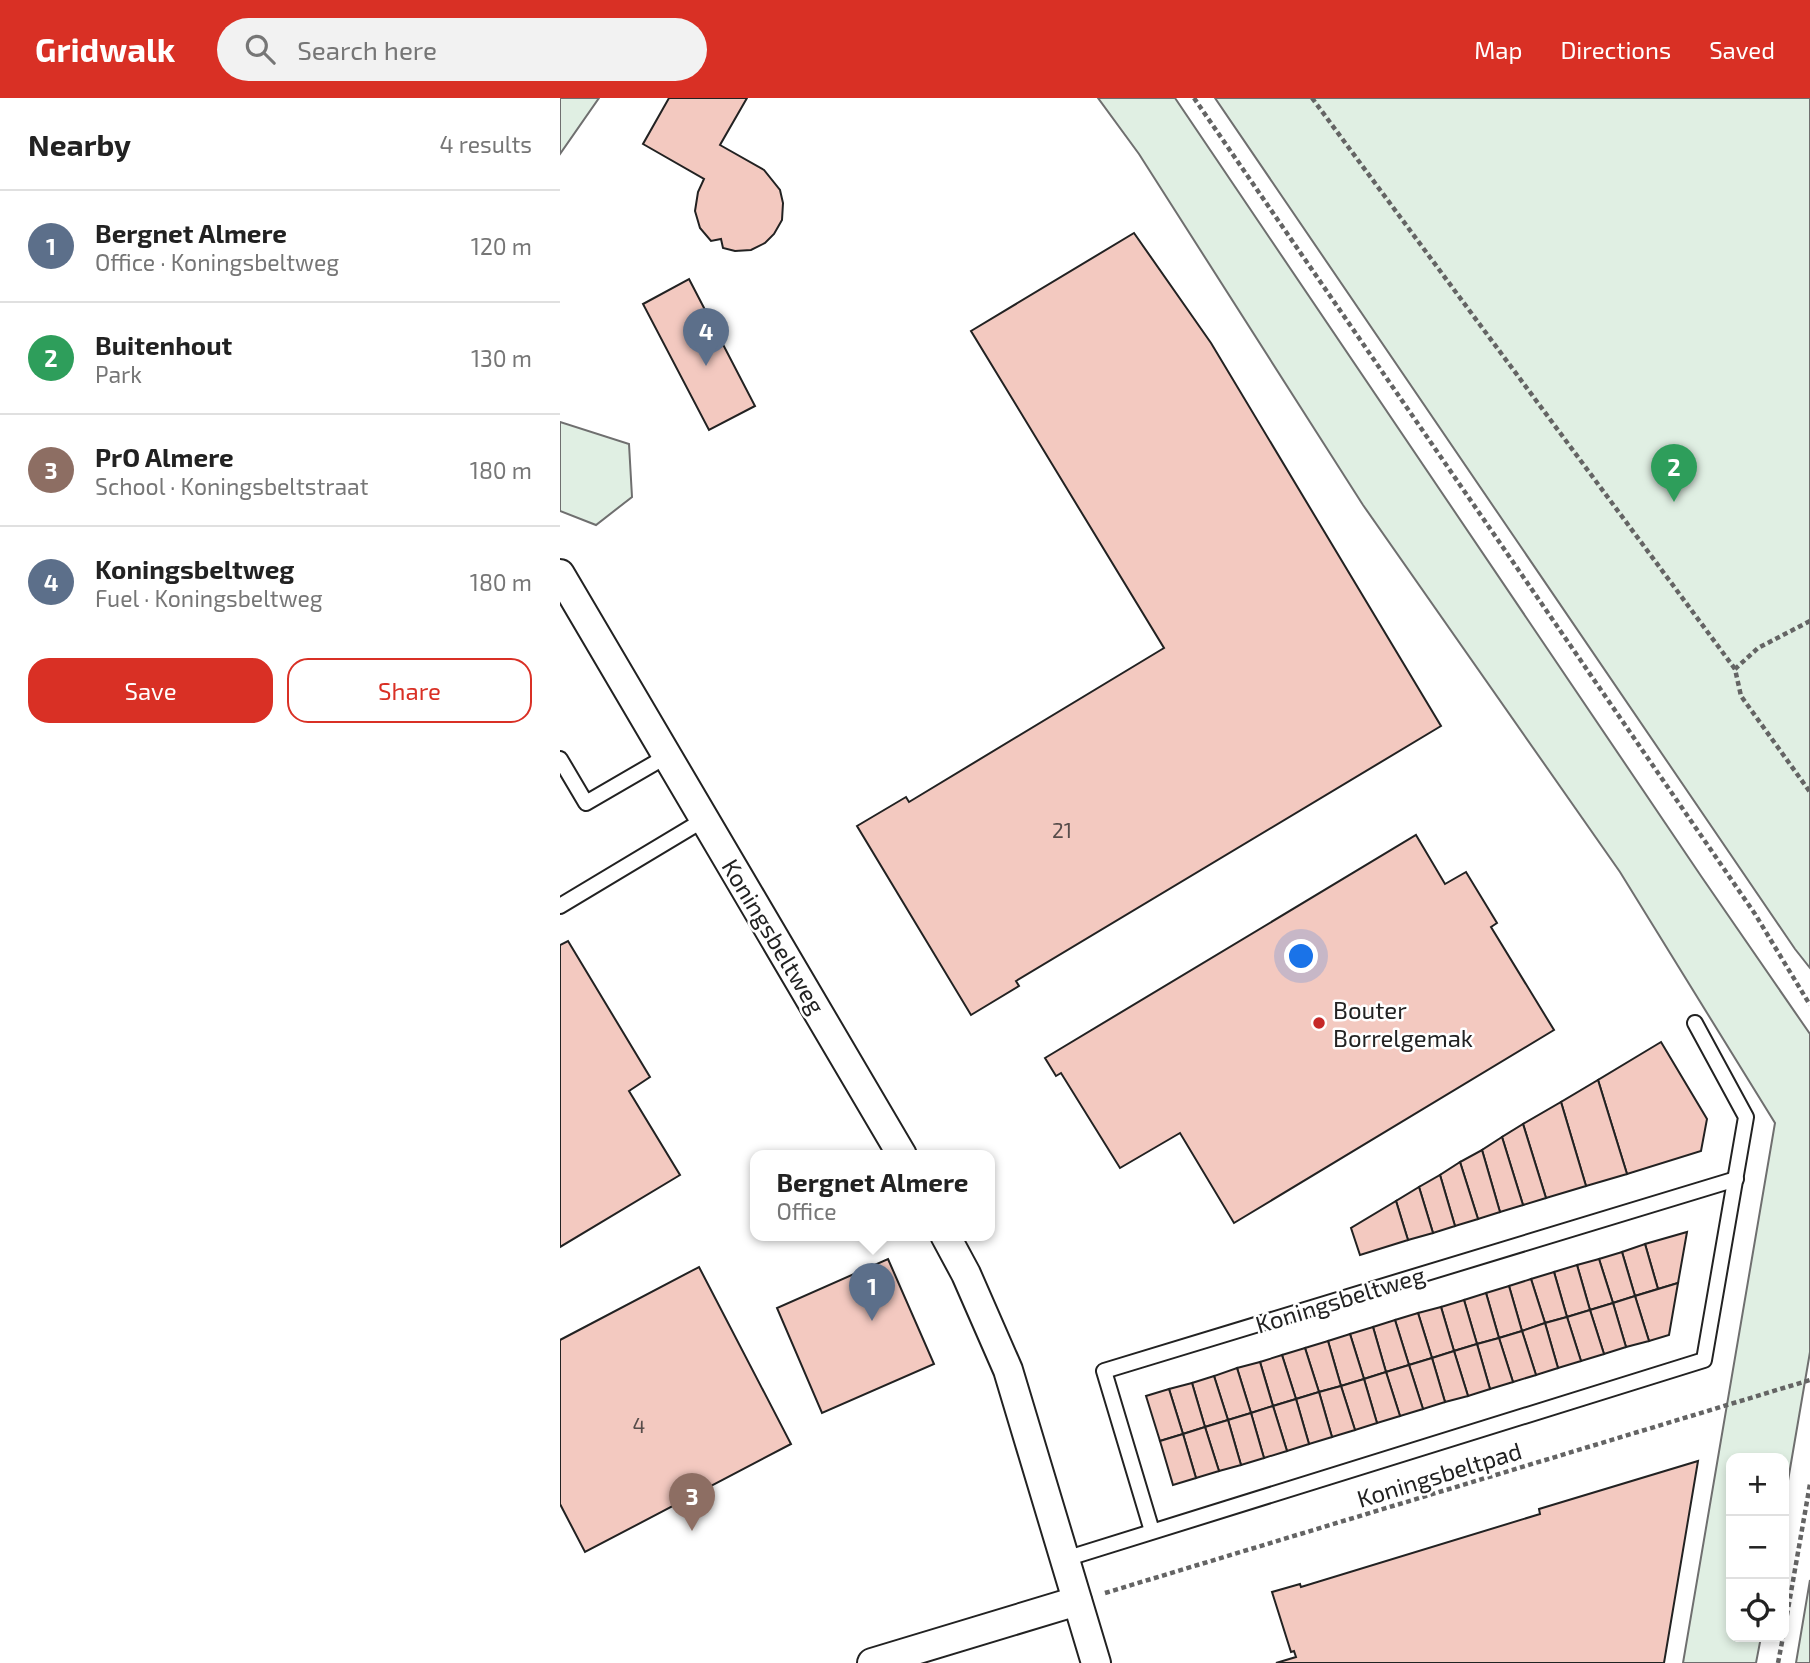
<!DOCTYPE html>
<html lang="en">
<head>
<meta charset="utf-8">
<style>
  body { margin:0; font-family:"Exo 2",sans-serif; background:#f2f2f2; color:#222 }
  .controls { position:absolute; right:21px; bottom:21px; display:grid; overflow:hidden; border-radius:14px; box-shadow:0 4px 10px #0003 }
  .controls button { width:63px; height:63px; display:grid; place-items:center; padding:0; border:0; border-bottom:2px solid #e0e0e0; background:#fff; color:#222; font:35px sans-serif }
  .you { position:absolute; left:742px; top:859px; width:24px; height:24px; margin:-18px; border:5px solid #fff; border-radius:50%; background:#1a73e8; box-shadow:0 0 0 10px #1a73e833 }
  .badge { display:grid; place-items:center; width:46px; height:46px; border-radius:50%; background:#d93025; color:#fff; font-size:23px; font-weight:700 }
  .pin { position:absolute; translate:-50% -58px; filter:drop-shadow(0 2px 4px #0008) }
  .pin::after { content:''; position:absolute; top:37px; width:24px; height:21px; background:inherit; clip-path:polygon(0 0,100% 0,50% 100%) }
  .popup { position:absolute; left:190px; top:1052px; width:245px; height:91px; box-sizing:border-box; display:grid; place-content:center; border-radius:14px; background:#fff; filter:drop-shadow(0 2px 5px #0005); font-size:23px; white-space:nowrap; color:#767676 }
  .popup b { font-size:26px; color:#222 }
  .popup::after { content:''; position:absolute; left:50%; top:100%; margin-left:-14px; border:14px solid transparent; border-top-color:#fff }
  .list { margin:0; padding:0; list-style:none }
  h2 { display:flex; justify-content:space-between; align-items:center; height:91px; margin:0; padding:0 28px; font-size:30px }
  h2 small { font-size:23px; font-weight:400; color:#767676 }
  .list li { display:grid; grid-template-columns:46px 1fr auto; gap:21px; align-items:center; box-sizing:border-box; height:112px; padding:0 28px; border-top:2px solid #e0e0e0 }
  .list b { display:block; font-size:26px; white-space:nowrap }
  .list p { margin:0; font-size:23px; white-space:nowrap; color:#767676 }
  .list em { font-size:23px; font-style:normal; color:#767676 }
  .actions { display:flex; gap:14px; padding:21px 28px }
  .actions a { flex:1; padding:16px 0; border:2px solid #d93025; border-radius:21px; text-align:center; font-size:24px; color:#d93025 }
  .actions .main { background:#d93025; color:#fff }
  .icon { flex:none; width:38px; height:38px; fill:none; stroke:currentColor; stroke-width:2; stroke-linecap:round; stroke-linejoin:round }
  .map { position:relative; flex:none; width:1250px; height:1565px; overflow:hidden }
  header { display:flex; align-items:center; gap:42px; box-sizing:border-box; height:98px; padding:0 35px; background:#d93025; color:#fff }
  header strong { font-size:33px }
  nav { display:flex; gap:38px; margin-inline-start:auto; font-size:24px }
  .search { width:490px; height:63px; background:#f2f2f2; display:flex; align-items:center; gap:18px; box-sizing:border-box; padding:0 24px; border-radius:38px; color:#767676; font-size:26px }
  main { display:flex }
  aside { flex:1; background:#fff }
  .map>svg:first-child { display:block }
</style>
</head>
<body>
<header>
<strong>Gridwalk</strong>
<div class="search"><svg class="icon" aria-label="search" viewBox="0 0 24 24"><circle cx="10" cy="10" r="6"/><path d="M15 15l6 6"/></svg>Search here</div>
<nav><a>Map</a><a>Directions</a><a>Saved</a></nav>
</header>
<main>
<aside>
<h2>Nearby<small>4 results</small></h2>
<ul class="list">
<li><span class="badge" style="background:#5c6f8a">1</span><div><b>Bergnet Almere</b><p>Office · Koningsbeltweg</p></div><em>120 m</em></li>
<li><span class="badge" style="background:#2e9e5b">2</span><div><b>Buitenhout</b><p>Park</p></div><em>130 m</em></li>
<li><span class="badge" style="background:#8d6e63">3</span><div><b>PrO Almere</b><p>School · Koningsbeltstraat</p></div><em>180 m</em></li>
<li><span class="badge" style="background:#5c6f8a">4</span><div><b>Koningsbeltweg</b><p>Fuel · Koningsbeltweg</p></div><em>180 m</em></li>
</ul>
<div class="actions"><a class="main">Save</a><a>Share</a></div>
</aside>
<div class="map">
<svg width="1250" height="1565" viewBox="0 0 1250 1565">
  <rect width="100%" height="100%" fill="#fff"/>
  <g fill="#e0efe3" stroke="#6f6f6f" stroke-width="2">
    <path d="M0 0H39L0 56Z"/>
    <path d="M538 0H615L1141 778 1250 936V1254L1224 1406V1360H1171V1539H1201L1196 1565H1123L1215 1025 1060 774 803 407 579 56Z"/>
    <path d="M655 0H1250V870L1235 851Z"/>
    <path d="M0 324 69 346 72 399 36 427 0 413Z"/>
    <path d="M1250 1482V1565H1236Z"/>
  </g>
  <g fill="#f3c9c0" stroke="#222" stroke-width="2">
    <path d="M109 0H187L160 47 204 72 220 92 223 105 222 122 214 136 205 145 191 152 175 153 163 150 161 141 151 143 140 130 135 113 138 94 144 81 83 46Z"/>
    <path d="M574 135 651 245 881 628 456 883 459 888 411 917 297 728 346 699 349 704 604 550 411 233Z"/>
    <path d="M129 181 195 308 149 332 83 206Z"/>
    <path d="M856 737 885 786 906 774 937 825 931 829 994 932 674 1125 620 1035 560 1070 501 975 496 978 485 960Z"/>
    <path d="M8 843 90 979 69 993 120 1077 0 1149V847Z"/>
    <path d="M1101 944 1147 1021 1141 1053 1067 1076 1038 982Z"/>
    <path d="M1038 982 1067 1076 1026 1088 1001 1004Z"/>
    <path d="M1001 1004 1026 1088 986 1100 963 1026Z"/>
    <path d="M963 1026 986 1100 963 1107 942 1039Z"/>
    <path d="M942 1039 963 1107 940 1114 922 1052Z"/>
    <path d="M922 1052 940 1114 918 1121 900 1064Z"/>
    <path d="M900 1064 918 1121 895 1128 880 1077Z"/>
    <path d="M880 1077 895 1128 873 1135 859 1089Z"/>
    <path d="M859 1089 873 1135 848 1142 836 1103Z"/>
    <path d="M836 1103 848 1142 800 1157 791 1130Z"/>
    <path d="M1127 1134 1118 1185 1098 1191 1085 1146Z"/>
    <path d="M1085 1146 1098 1191 1075 1198 1062 1154Z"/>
    <path d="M1062 1154 1075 1198 1053 1205 1039 1161Z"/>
    <path d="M328 1161 374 1266 262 1315 217 1210Z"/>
    <path d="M1039 1161 1053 1205 1030 1212 1017 1167Z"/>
    <path d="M1017 1167 1030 1212 1007 1219 994 1174Z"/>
    <path d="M139 1169 231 1346 25 1454 0 1406V1242Z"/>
    <path d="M994 1174 1007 1219 985 1225 971 1181Z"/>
    <path d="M971 1181 985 1225 962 1233 949 1188Z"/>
    <path d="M1118 1185 1109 1237 1089 1243 1075 1198Z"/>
    <path d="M949 1188 962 1233 939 1240 926 1195Z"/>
    <path d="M926 1195 939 1240 917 1246 904 1202Z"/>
    <path d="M1075 1198 1089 1243 1066 1249 1053 1205Z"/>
    <path d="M904 1202 917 1246 894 1253 881 1209Z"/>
    <path d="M1053 1205 1066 1249 1044 1256 1030 1212Z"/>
    <path d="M881 1209 894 1253 872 1260 858 1215Z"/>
    <path d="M1030 1212 1044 1256 1021 1263 1007 1219Z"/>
    <path d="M858 1215 872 1260 849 1267 835 1222Z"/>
    <path d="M1007 1219 1021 1263 998 1270 985 1225Z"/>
    <path d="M835 1222 849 1267 826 1274 813 1229Z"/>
    <path d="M985 1225 998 1270 976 1277 962 1233Z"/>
    <path d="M813 1229 826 1274 804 1281 790 1236Z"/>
    <path d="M962 1233 976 1277 953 1284 939 1240Z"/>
    <path d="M790 1236 804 1281 781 1288 768 1243Z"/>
    <path d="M939 1240 953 1284 930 1291 917 1246Z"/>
    <path d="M768 1243 781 1288 759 1294 745 1250Z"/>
    <path d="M917 1246 930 1291 908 1298 894 1253Z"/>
    <path d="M745 1250 759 1294 736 1301 722 1257Z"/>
    <path d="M894 1253 908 1298 885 1304 872 1260Z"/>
    <path d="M722 1257 736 1301 713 1308 700 1264Z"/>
    <path d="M872 1260 885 1304 863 1311 849 1267Z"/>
    <path d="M700 1264 713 1308 691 1315 677 1270Z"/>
    <path d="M849 1267 863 1311 840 1318 826 1274Z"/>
    <path d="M677 1270 691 1315 668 1322 654 1278Z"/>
    <path d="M826 1274 840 1318 817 1325 804 1281Z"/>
    <path d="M654 1278 668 1322 645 1329 632 1285Z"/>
    <path d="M804 1281 817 1325 795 1332 781 1288Z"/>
    <path d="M632 1285 645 1329 623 1336 609 1291Z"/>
    <path d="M781 1288 795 1332 772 1339 759 1294Z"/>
    <path d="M609 1291 623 1336 600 1343 586 1298Z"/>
    <path d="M759 1294 772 1339 749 1346 736 1301Z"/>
    <path d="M736 1301 749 1346 727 1353 713 1308Z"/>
    <path d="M713 1308 727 1353 704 1360 691 1315Z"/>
    <path d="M691 1315 704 1360 681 1367 668 1322Z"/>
    <path d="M668 1322 681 1367 659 1373 645 1329Z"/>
    <path d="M645 1329 659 1373 636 1380 623 1336Z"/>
    <path d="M623 1336 636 1380 613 1387 600 1343Z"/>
    <path d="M1138 1363 1104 1565H716L736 1559 734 1553 731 1554 712 1494 740 1486 741 1489 980 1416 979 1411Z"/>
  </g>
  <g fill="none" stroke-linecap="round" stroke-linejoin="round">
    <g stroke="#222" stroke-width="18">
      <g id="service">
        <path d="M0 661 26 705 107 658"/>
        <path d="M0 808 145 721"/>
        <path d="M592 1433 544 1273 1176 1081"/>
        <path d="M505 1461 1144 1262 1186 1019 1135 925"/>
      </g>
    </g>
    <g stroke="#222" stroke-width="32">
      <g id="minor">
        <path d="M0 476 342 1057"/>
        <path d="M385 1137 406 1176 448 1272 536 1565"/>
        <path d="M312 1565 517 1503"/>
      </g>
    </g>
    <g stroke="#646464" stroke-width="4.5" stroke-dasharray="5 3.5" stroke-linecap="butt">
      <path d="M634 0 1195 816 1250 907"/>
      <path d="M752 0 1175 571"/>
      <path d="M1250 523 1198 550 1175 571 1181 598 1250 694"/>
      <path d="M545 1495 1250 1282"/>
      <path d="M1224 1534 1250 1386"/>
      <path d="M1218 1565 1223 1539"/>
    </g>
    <use href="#service" stroke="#fff" stroke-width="14"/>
    <use href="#minor" stroke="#fff" stroke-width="28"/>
  </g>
  <circle fill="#c62828" stroke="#fff" stroke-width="2.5" cx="759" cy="925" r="7"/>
  <g text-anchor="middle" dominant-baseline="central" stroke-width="5" stroke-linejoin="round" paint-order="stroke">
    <g font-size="21" fill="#564c4a">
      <text x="502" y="731">21</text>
      <text x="79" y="1326">4</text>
    </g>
    <g font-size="24" fill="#222" stroke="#fff">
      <text transform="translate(214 838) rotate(59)">Koningsbeltweg</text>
      <text transform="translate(780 1201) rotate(-17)">Koningsbeltweg</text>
      <text transform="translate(879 1376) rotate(-17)">Koningsbeltpad</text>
    </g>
    <g font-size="24" fill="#222" stroke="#fff" text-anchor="start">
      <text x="773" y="911">Bouter<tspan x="773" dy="28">Borrelgemak</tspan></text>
    </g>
  </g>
</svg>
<div class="controls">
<button>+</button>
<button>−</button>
<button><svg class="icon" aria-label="locate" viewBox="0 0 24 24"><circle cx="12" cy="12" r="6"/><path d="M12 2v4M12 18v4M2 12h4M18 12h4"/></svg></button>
</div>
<div class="you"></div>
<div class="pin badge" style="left:312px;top:1223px;background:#5c6f8a">1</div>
<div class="popup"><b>Bergnet Almere</b>Office</div>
<div class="pin badge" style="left:1114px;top:404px;background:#2e9e5b">2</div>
<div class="pin badge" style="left:132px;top:1433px;background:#8d6e63">3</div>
<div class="pin badge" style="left:146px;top:268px;background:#5c6f8a">4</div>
</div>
</main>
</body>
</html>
